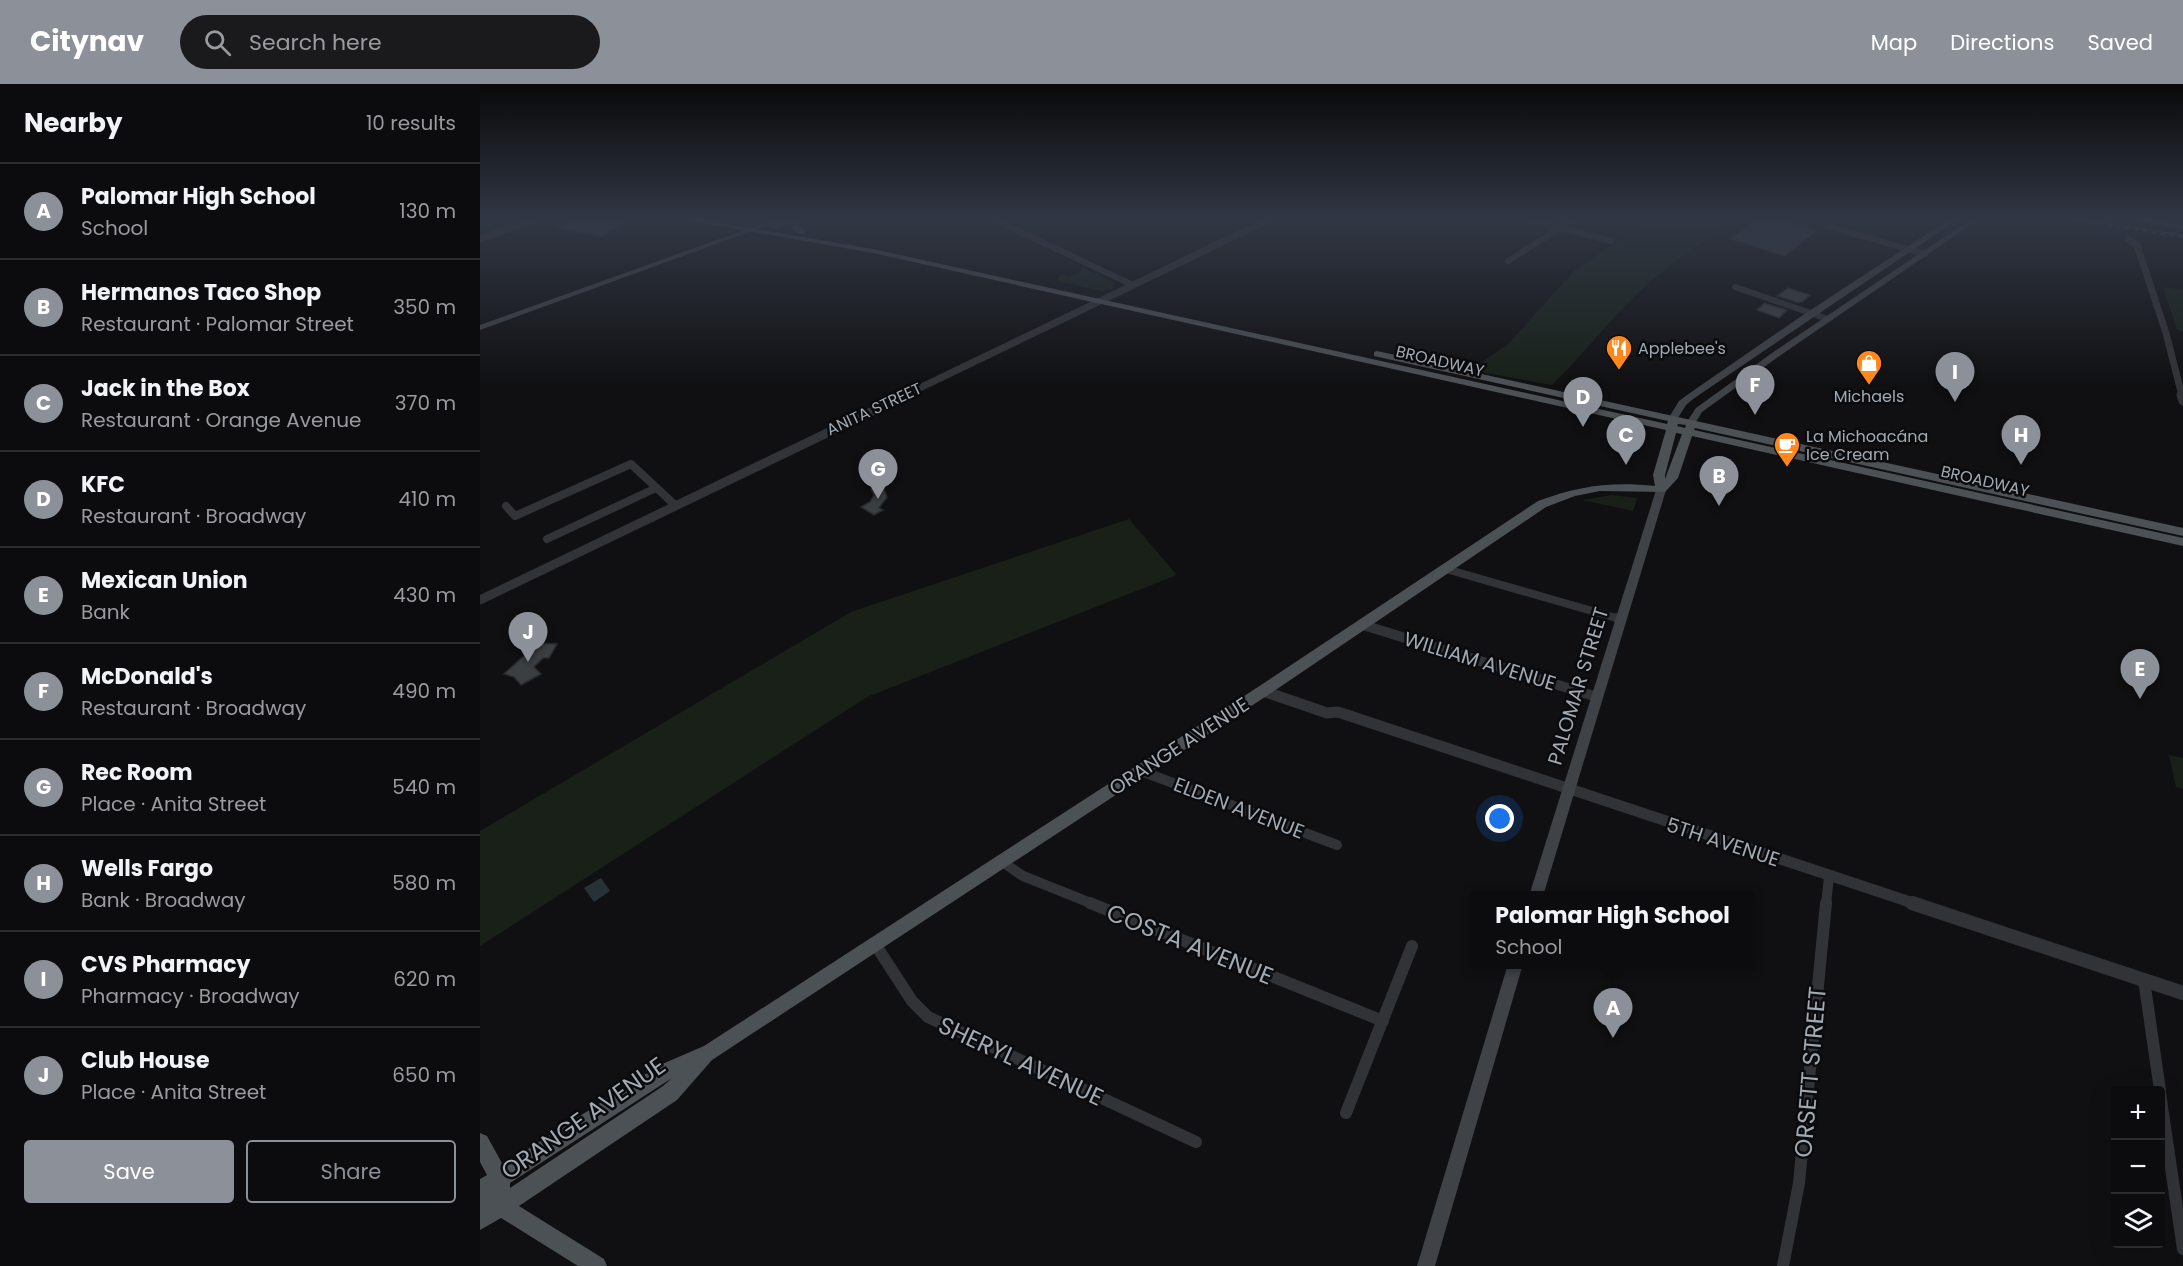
<!DOCTYPE html>
<html lang="en">
<head>
<meta charset="utf-8">
<style>
  body { margin:0; font-family:Poppins,sans-serif; background:#1a1a1c; color:#f1f3f6 }
  .controls { position:absolute; right:18px; bottom:18px; display:grid; overflow:hidden; border-radius:6px; box-shadow:0 6px 24px #0002 }
  .controls button { width:54px; height:54px; display:grid; place-items:center; padding:0; border:0; border-bottom:2px solid #2c2c2e; background:#0c0c0e; color:#f1f3f6; font:30px sans-serif }
  .you { position:absolute; left:1020px; top:735px; width:21px; height:21px; margin:-15px; border:4px solid #fff; border-radius:50%; background:#1a73e8; box-shadow:0 0 0 9px #1a73e833 }
  .badge { display:grid; place-items:center; width:39px; height:39px; border-radius:50%; background:#8c9099; color:#fff; font-size:20px; font-weight:700 }
  .pin { position:absolute; translate:-50% -50px; filter:drop-shadow(0 2px 3px #0008) }
  .pin::after { content:''; position:absolute; top:32px; width:21px; height:18px; background:inherit; clip-path:polygon(0 0,100% 0,50% 100%) }
  .popup { position:absolute; left:990px; top:807px; width:285px; height:78px; box-sizing:border-box; display:grid; place-content:center; border-radius:6px; background:#0c0c0e; filter:drop-shadow(0 2px 4px #0005); font-size:20px; white-space:nowrap; color:#9a9b9e }
  .popup b { font-size:22px; color:#f1f3f6 }
  .popup::after { content:''; position:absolute; left:50%; top:100%; margin-left:-12px; border:12px solid transparent; border-top-color:#0c0c0e }
  .list { margin:0; padding:0; list-style:none }
  h2 { display:flex; justify-content:space-between; align-items:center; height:78px; margin:0; padding:0 24px; font-size:26px }
  h2 small { font-size:20px; font-weight:400; color:#9a9b9e }
  .list li { display:grid; grid-template-columns:39px 1fr auto; gap:18px; align-items:center; box-sizing:border-box; height:96px; padding:0 24px; border-top:2px solid #2c2c2e }
  .list b { display:block; font-size:22px; white-space:nowrap }
  .list p { margin:0; font-size:20px; white-space:nowrap; color:#9a9b9e }
  .list em { font-size:20px; font-style:normal; color:#9a9b9e }
  .actions { display:flex; gap:12px; padding:18px 24px }
  .actions a { flex:1; padding:14px 0; border:2px solid #8c9099; border-radius:6px; text-align:center; font-size:21px; color:#8c9099 }
  .actions .main { background:#8c9099; color:#fff }
  .icon { flex:none; width:33px; height:33px; fill:none; stroke:currentColor; stroke-width:2; stroke-linecap:round; stroke-linejoin:round }
  .map { position:relative; flex:none; width:1703px; height:1182px; overflow:hidden }
  header { display:flex; align-items:center; gap:36px; box-sizing:border-box; height:84px; padding:0 30px; background:#8c9099; color:#fff }
  header strong { font-size:28px }
  nav { display:flex; gap:33px; margin-inline-start:auto; font-size:21px }
  .search { width:420px; height:54px; background:#1a1a1c; display:flex; align-items:center; gap:15px; box-sizing:border-box; padding:0 21px; border-radius:33px; color:#9a9b9e; font-size:22px }
  main { display:flex }
  aside { flex:1; background:#0c0c0e }
  .map>svg:first-child { display:block }
</style>
</head>
<body>
<header>
<strong>Citynav</strong>
<div class="search"><svg class="icon" aria-label="search" viewBox="0 0 24 24"><circle cx="10" cy="10" r="6"/><path d="M15 15l6 6"/></svg>Search here</div>
<nav><a>Map</a><a>Directions</a><a>Saved</a></nav>
</header>
<main>
<aside>
<h2>Nearby<small>10 results</small></h2>
<ul class="list">
<li><span class="badge">A</span><div><b>Palomar High School</b><p>School</p></div><em>130 m</em></li>
<li><span class="badge">B</span><div><b>Hermanos Taco Shop</b><p>Restaurant · Palomar Street</p></div><em>350 m</em></li>
<li><span class="badge">C</span><div><b>Jack in the Box</b><p>Restaurant · Orange Avenue</p></div><em>370 m</em></li>
<li><span class="badge">D</span><div><b>KFC</b><p>Restaurant · Broadway</p></div><em>410 m</em></li>
<li><span class="badge">E</span><div><b>Mexican Union</b><p>Bank</p></div><em>430 m</em></li>
<li><span class="badge">F</span><div><b>McDonald's</b><p>Restaurant · Broadway</p></div><em>490 m</em></li>
<li><span class="badge">G</span><div><b>Rec Room</b><p>Place · Anita Street</p></div><em>540 m</em></li>
<li><span class="badge">H</span><div><b>Wells Fargo</b><p>Bank · Broadway</p></div><em>580 m</em></li>
<li><span class="badge">I</span><div><b>CVS Pharmacy</b><p>Pharmacy · Broadway</p></div><em>620 m</em></li>
<li><span class="badge">J</span><div><b>Club House</b><p>Place · Anita Street</p></div><em>650 m</em></li>
</ul>
<div class="actions"><a class="main">Save</a><a>Share</a></div>
</aside>
<div class="map">
<svg width="1703" height="1182" viewBox="0 0 1703 1182">
  <rect width="100%" height="100%" fill="#101012"/>
  <g fill="#182018">
    <path d="M1169 136H1253C1222 159 1189 180 1161 206 1129 236 1103 271 1072 301L990 286 1027 261 1094 187Z"/>
    <path d="M602 183 635 199 633 205 622 207 577 197 581 191H585L589 193 602 187 599 186Z"/>
    <path d="M1683 203 1703 206V247L1697 246Z"/>
    <path d="M1132 411 1157 414 1153 427 1102 416Z"/>
    <path d="M649 435 697 491 387 613 0 862V747L371 528Z"/>
    <path d="M1689 671 1703 674V705L1696 703Z"/>
  </g>
  <path fill="#263236" d="M121 794 130 807 114 818 104 804Z"/>
  <g fill="#3c3f42" stroke="#2a2b2e" stroke-width="1.5">
    <path d="M97 136H151L122 152 76 145Z"/>
    <path d="M1276 136H1301L1336 147 1305 172 1251 155Z"/>
    <path d="M1308 204 1330 211 1322 218H1316L1297 212Z"/>
    <path d="M1285 219 1287 220 1307 226 1299 234 1277 226Z"/>
    <path d="M403 401 407 413 399 424 403 426 394 431 381 423 390 418 394 411 391 405Z"/>
    <path d="M58 559 77 560 69 574H63L54 583 61 590 41 601 34 593 24 590Z"/>
  </g>
  <g fill="none" stroke-linecap="round" stroke-linejoin="round">
    <g stroke="#313337" stroke-width="6">
      <path d="M515 136 653 201"/>
      <path d="M1049 136 1131 157"/>
      <path d="M1347 142 1445 170"/>
      <path d="M1028 177 1093 136"/>
      <path d="M1255 203 1348 235"/>
    </g>
    <g stroke="#313337" stroke-width="8">
      <path d="M26 422 35 432 151 380 195 421"/>
      <path d="M67 455 176 404"/>
      <path d="M966 485 1140 535"/>
    </g>
    <g stroke="#313337" stroke-width="10">
      <path d="M1137 534 1140 535"/>
      <path d="M883 541 1117 613"/>
      <path d="M661 687 857 761"/>
      <path d="M521 777 543 792 613 820"/>
      <path d="M1346 820 1349 793"/>
    </g>
    <g stroke="#313337" stroke-width="12">
      <path d="M610 819 903 937"/>
      <path d="M395 860 432 917 448 933 716 1058"/>
      <path d="M1664 896 1680 1006"/>
      <path d="M1680 1009 1703 1165"/>
      <path d="M866 1029 932 862"/>
      <path d="M1303 1182 1319 1099 1346 819"/>
    </g>
    <g stroke="#313337" stroke-width="7">
      <path d="M0 155 55 136"/>
      <path d="M1648 155 1657 161 1686 249 1702 312"/>
      <path d="M423 312 788 136"/>
    </g>
    <g stroke="#313337" stroke-width="9">
      <path d="M1701 311 1703 317"/>
      <path d="M0 516 426 311"/>
    </g>
    <path stroke="#313337" stroke-width="11" d="M783 607 847 629 858 628 1436 820"/>
    <path stroke="#313337" stroke-width="14" d="M1432 819 1703 909"/>
    <g fill="#3f4247" fill-rule="evenodd">
      <path d="M292 136H302L0 246V241Z"/>
      <path d="M306 136H317L296 145 289 143Z"/>
      <path d="M1468 136H1477L1213 315 1206 321 1196 337H1190L1188 335 1199 317 1207 311 1323 231Z"/>
      <path d="M1489 136H1498L1298 273 1222 328 1214 341H1208L1206 339 1216 324 1292 269Z"/>
      <path d="M1651 136H1669L1703 141V145Z"/>
      <path d="M1181 403 1186 406 1063 812H1049L1176 406Z"/>
      <path d="M1028 880H1043L955 1182H937Z"/>
    </g>
    <g fill="#4c5156" fill-rule="evenodd">
      <path d="M205 136H223L393 165 1187 340 1188 337 894 272V268L897 267 1703 444V452L1215 344 1214 346 1703 454V462L1212 352 1198 394 1185 408 1120 407 1095 412 1066 423 788 611 232 976 197 1016 39 1122 124 1175 127 1182H98L21 1134 0 1146V1095L7 1091 0 1078V1049L7 1052 23 1081 180 981 224 962 778 603 1058 417C1097 402 1133 397 1175 402L1173 391 1186 346 393 169ZM1198 340 1206 341 1205 344 1197 342ZM1196 349 1202 350 1185 395V391ZM192 994 183 1002 30 1104V1099Z"/>
      <path d="M313 136H321L319 142 325 146V150H319L312 145Z"/>
    </g>
    <path stroke="#44474c" stroke-width="1.5" d="M1605 136 1703 151"/>
    <path stroke="#44474c" stroke-width="2" stroke-dasharray="5 4" stroke-linecap="butt" d="M1591 136 1703 153"/>
  </g>
  <linearGradient id="sky" x2="0" y2="1"><stop stop-color="#09090a"/><stop offset="0.45" stop-color="#313744"/><stop offset="1" stop-color="#313744" stop-opacity="0"/></linearGradient>
  <rect width="1703" height="301" fill="url(#sky)"/>
  <defs>
    <g id="restaurant-pin" transform="scale(1.35)"><path d="M0 17L-7.5 6A9.5 9.5 0 1 1 7.5 6Z" fill="#ff871b" stroke="#0b0b0d"/><path d="M-5-6h1v4h1v-4h1v4h1v-4h1v5L-1.5 .5V6h-2V.5L-5-1ZM5-6V6H3V1.5H1.5Q1.5-4 5-6Z" fill="#fff"/></g>
    <g id="shop-pin" transform="scale(1.35)"><path d="M0 17L-7.5 6A9.5 9.5 0 1 1 7.5 6Z" fill="#ff871b" stroke="#0b0b0d"/><path d="M-5-2.5h2.3a2.7 3.5 0 0 1 5.4 0H5L5.5 6h-11ZM-1.5-2.5h3a1.5 2.3 0 0 0-3 0Z" fill="#fff"/></g>
    <g id="cafe-pin" transform="scale(1.35)"><path d="M0 17L-7.5 6A9.5 9.5 0 1 1 7.5 6Z" fill="#ff871b" stroke="#0b0b0d"/><path d="M-5.5-4.5H6V0H3Q3 3.5 0 3.5H-2.5Q-5.5 3.5-5.5 0ZM3-3.2v2h1.7v-2ZM-6 4.5H4V6H-6Z" fill="#fff"/></g>
  </defs>
  <g fill-rule="evenodd">
    <use href="#restaurant-pin" x="1139" y="264"/>
    <use href="#shop-pin" x="1389" y="279"/>
    <use href="#cafe-pin" x="1307" y="361"/>
  </g>
  <g text-anchor="middle" dominant-baseline="central" stroke-width="5" stroke-linejoin="round" paint-order="stroke">
    <g font-size="16" fill="#a0aab4" stroke="#0b0b0d" text-anchor="start">
      <text x="1158" y="264">Applebee's</text>
      <text x="1389" y="312" text-anchor="middle">Michaels</text>
      <text x="1326" y="352">La Michoacána<tspan x="1326" dy="18">Ice Cream</tspan></text>
    </g>
    <g font-size="16" fill="#a0aab4" stroke="#0b0b0d">
      <text transform="translate(960 277) rotate(13)">BROADWAY</text>
      <text transform="translate(394 325) rotate(-25)">ANITA STREET</text>
      <text transform="translate(1505 397) rotate(13)">BROADWAY</text>
    </g>
    <g font-size="20" fill="#a0aab4" stroke="#0b0b0d">
      <text transform="translate(1000 577) rotate(17)">WILLIAM AVENUE</text>
      <text transform="translate(1098 602) rotate(-73)">PALOMAR STREET</text>
      <text transform="translate(699 662) rotate(-33)">ORANGE AVENUE</text>
      <text transform="translate(759 724) rotate(21)">ELDEN AVENUE</text>
      <text transform="translate(1243 758) rotate(18)">5TH AVENUE</text>
    </g>
    <g font-size="24" fill="#a0aab4" stroke="#0b0b0d">
      <text transform="translate(710 860) rotate(22)">COSTA AVENUE</text>
      <text transform="translate(541 977) rotate(25)">SHERYL AVENUE</text>
      <text transform="translate(1330 988) rotate(-85)">ORSETT STREET</text>
      <text transform="translate(103 1034) rotate(-35)">ORANGE AVENUE</text>
    </g>
  </g>
</svg>
<div class="controls">
<button>+</button>
<button>−</button>
<button><svg class="icon" aria-label="layers" viewBox="0 0 24 24"><path d="M12 4l9 5-9 5-9-5zM3 14l9 5 9-5"/></svg></button>
</div>
<div class="you"></div>
<div class="pin badge" style="left:1133px;top:954px">A</div>
<div class="popup"><b>Palomar High School</b>School</div>
<div class="pin badge" style="left:1239px;top:422px">B</div>
<div class="pin badge" style="left:1146px;top:381px">C</div>
<div class="pin badge" style="left:1103px;top:343px">D</div>
<div class="pin badge" style="left:1660px;top:615px">E</div>
<div class="pin badge" style="left:1275px;top:331px">F</div>
<div class="pin badge" style="left:398px;top:415px">G</div>
<div class="pin badge" style="left:1541px;top:381px">H</div>
<div class="pin badge" style="left:1475px;top:318px">I</div>
<div class="pin badge" style="left:48px;top:578px">J</div>
</div>
</main>
</body>
</html>
